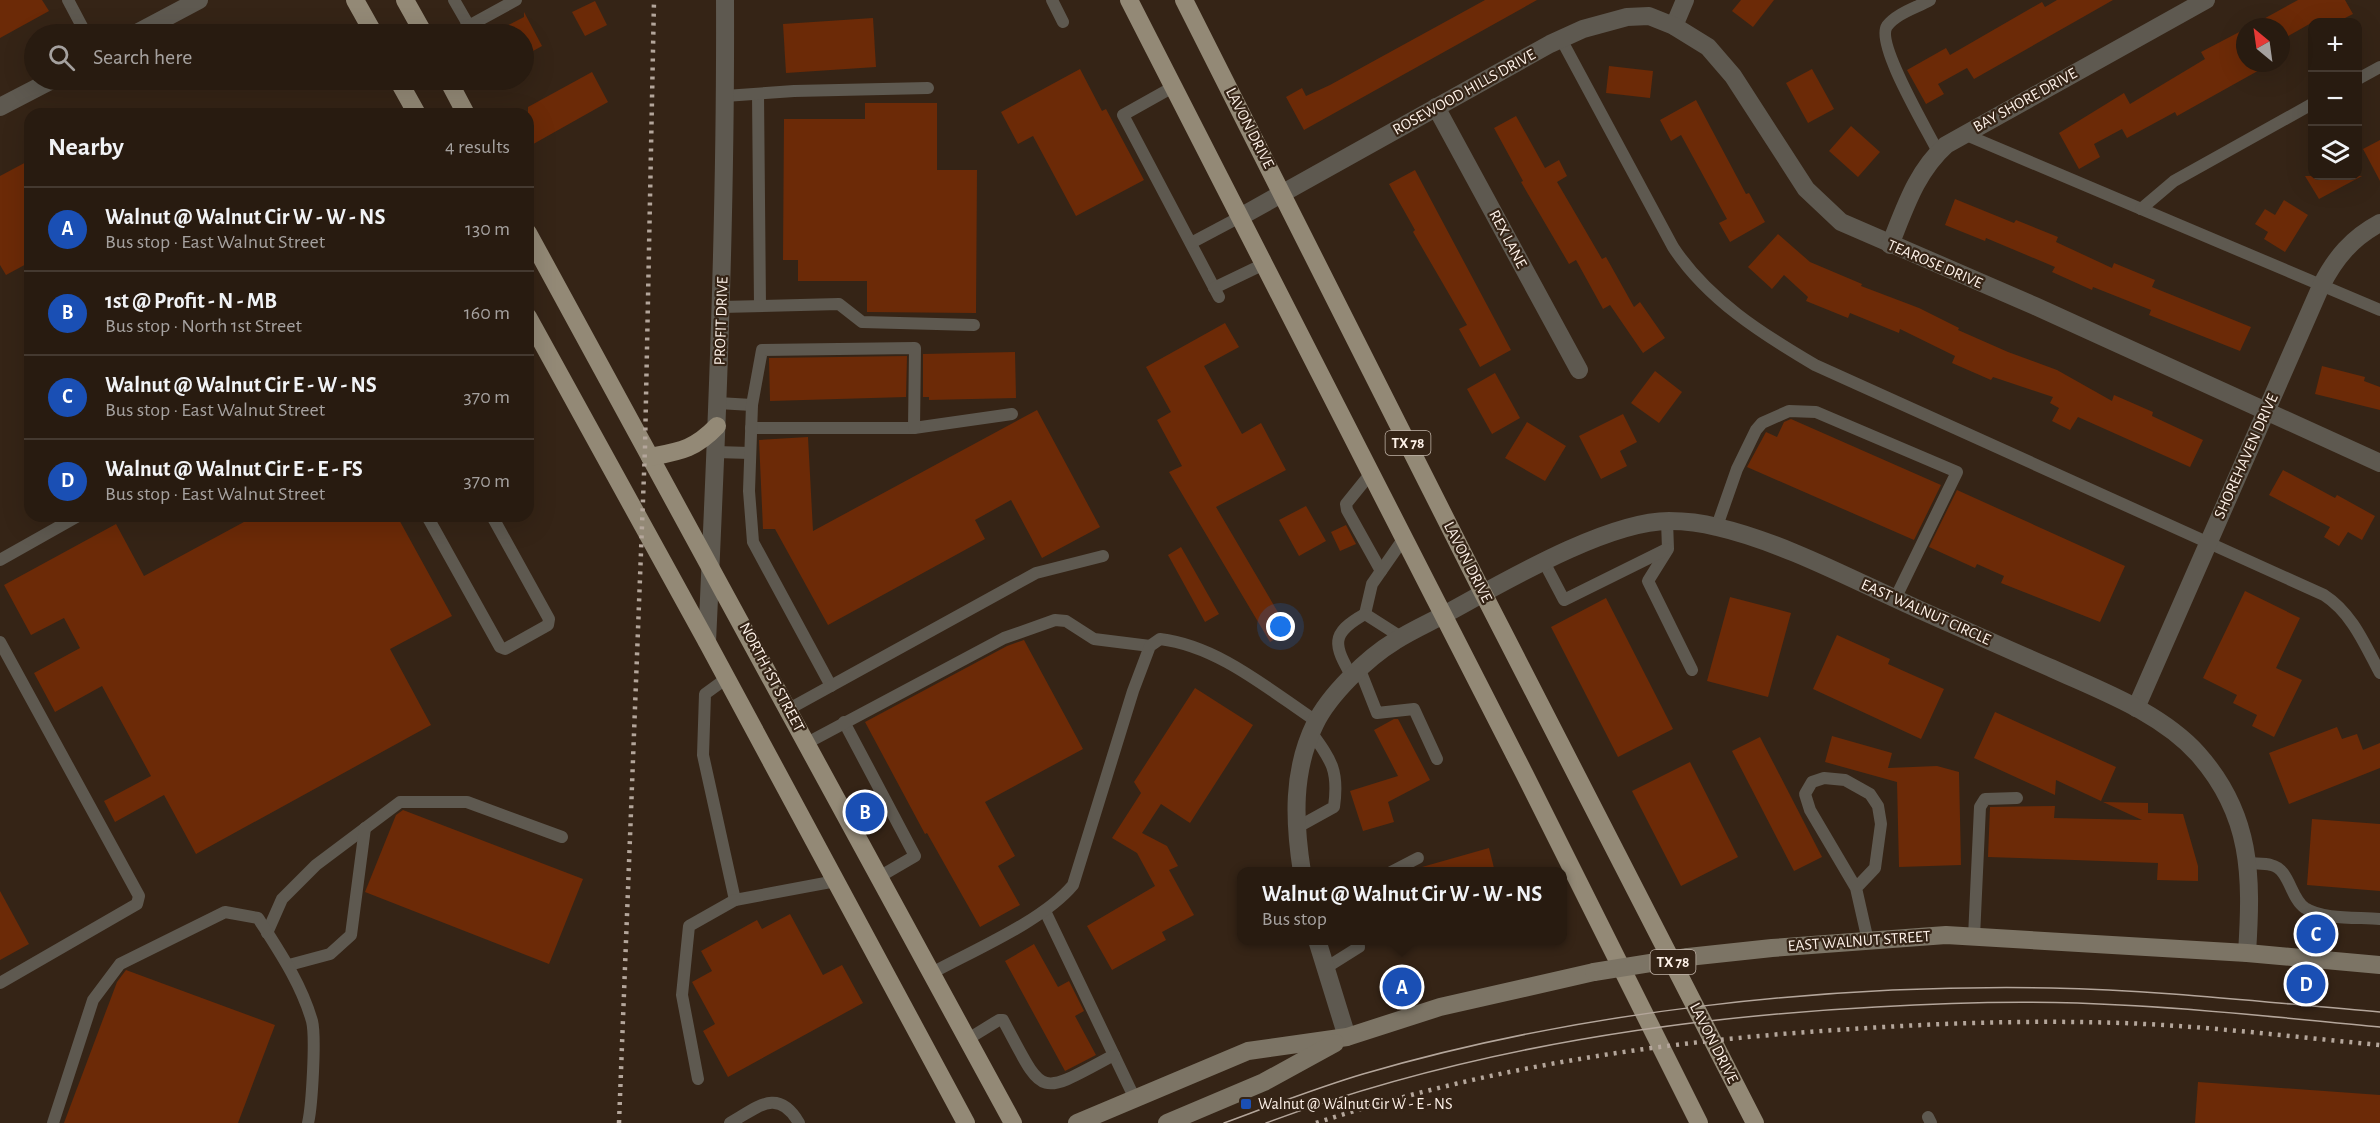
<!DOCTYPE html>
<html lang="en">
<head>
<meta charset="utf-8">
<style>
  body { margin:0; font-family:"Alegreya Sans",sans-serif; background:#34281e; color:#f1f3f6 }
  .controls { position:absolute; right:18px; top:18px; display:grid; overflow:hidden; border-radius:12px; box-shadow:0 6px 24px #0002 }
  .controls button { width:54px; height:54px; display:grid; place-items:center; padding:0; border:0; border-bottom:2px solid #443930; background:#281b10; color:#f1f3f6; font:30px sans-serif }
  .compass { position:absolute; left:2236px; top:18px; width:54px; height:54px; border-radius:50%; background:#281b10; box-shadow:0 6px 24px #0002; rotate:331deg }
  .you { position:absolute; left:1281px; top:627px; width:21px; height:21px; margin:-15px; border:4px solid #fff; border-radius:50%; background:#1a73e8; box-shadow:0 0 0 9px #1a73e833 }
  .badge { display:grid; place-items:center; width:39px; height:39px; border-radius:50%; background:#0b8043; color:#fff; font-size:20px; font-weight:700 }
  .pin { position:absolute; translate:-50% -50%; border:3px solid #fff; box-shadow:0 2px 6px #0006 }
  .popup { position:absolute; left:1237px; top:867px; width:330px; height:78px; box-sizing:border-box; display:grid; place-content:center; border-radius:12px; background:#281b10; filter:drop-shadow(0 2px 4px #0005); font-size:20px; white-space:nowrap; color:#a5a19f }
  .popup b { font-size:22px; color:#f1f3f6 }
  .popup::after { content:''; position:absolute; left:50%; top:100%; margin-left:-12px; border:12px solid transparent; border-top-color:#281b10 }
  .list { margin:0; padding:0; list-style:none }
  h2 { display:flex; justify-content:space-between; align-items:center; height:78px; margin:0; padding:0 24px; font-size:26px }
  h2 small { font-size:20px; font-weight:400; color:#a5a19f }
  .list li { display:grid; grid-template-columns:39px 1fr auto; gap:18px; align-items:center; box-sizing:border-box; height:84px; padding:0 24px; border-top:2px solid #443930 }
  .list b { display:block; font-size:22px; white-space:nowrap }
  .list p { margin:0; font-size:20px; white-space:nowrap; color:#a5a19f }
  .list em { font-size:20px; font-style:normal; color:#a5a19f }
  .icon { flex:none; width:33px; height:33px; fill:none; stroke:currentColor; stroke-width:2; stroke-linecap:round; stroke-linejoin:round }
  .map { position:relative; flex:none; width:2380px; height:1123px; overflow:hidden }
  .search { position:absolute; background:#281b10; box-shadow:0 6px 24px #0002; left:24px; top:24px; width:510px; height:66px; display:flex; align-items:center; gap:15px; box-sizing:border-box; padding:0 21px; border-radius:33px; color:#a5a19f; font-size:22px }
  .panel { position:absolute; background:#281b10; box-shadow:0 6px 24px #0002; left:24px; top:108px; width:510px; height:414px; border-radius:18px }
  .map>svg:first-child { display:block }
</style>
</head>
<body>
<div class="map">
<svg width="2380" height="1123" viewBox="0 0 2380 1123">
  <rect width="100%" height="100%" fill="#352416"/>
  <g fill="#6c2a07">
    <path d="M0 0H42L49 11 0 38Z"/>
    <path d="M1485 0H1537L1304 130 1286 97 1302 88 1306 96 1330 85Z"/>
    <path d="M1741 0H1774L1753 27 1732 11Z"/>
    <path d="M2057 0H2113L1974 79 1967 68 1938 84 1944 94 1926 104 1907 70 1946 48 1950 55 2042 2 2045 7Z"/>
    <path d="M2298 0H2345L2353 14 2337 22H2313L2281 40V27H2249Z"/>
    <path d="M595 1 607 25 585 36 572 12Z"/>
    <path d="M524 12 542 46 524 56V34H491L524 17Z"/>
    <path d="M873 18 876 67 786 73 783 24Z"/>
    <path d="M2245 29V63H2272L2177 116 2175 112 2127 138 2122 129 2094 144 2100 157 2079 169 2059 133 2124 93 2130 104 2205 59 2201 52Z"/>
    <path d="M1609 66 1653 71 1650 98 1606 93Z"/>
    <path d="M1080 69 1102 111 1106 109 1144 180 1076 216 1033 136 1018 144 1001 112Z"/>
    <path d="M1812 69 1834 109 1808 123 1786 83Z"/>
    <path d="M592 72 608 102 528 147V107Z"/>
    <path d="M1696 100 1746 194 1749 193 1765 222 1730 242 1719 223 1727 219 1681 135 1671 141 1660 120Z"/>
    <path d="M865 103H937V170H977L976 313 867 312V281H798V260H783L784 119H865Z"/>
    <path d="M1516 116 1545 168 1559 160 1567 176 1557 182 1602 259 1606 257 1634 307 1640 302 1665 338 1643 353 1610 305 1603 309 1576 260 1569 264 1521 182 1523 181 1494 128Z"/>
    <path d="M1851 126 1880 152 1858 177 1829 151Z"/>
    <path d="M2380 140V181L2363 149Z"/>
    <path d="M30 160V262L6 275 0 265V176Z"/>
    <path d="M1415 170 1511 350 1480 367 1459 329 1467 325 1413 232 1415 230 1389 184Z"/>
    <path d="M2305 176H2362L2319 199Z"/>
    <path d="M1955 199 2014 223 2016 220 2058 237 2056 242 2112 268 2114 263 2155 280 2152 287 2251 327 2240 351 2149 315 2151 310 2093 287 2092 290 2052 272 2055 267 1986 238 1985 241 1945 225Z"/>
    <path d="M2284 200 2308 215 2285 252 2264 239 2268 232 2255 224 2265 209 2275 215Z"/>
    <path d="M1778 234 1810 262 1862 284 1861 286 1919 308 1959 328 1958 330 2008 352 2057 370 2112 401 2114 395 2153 412 2152 416 2203 440 2190 467 2078 417 2070 430 2052 421 2059 408 2050 403 2053 397 1993 377 1991 380 1952 363 1955 356 1900 329 1899 333 1850 313 1848 318 1806 301 1808 297 1784 275 1772 289 1748 267Z"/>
    <path d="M1225 323 1239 347 1204 366 1242 434 1261 423 1286 470 1216 507 1289 631 1270 642 1169 472 1182 466 1157 420 1171 412 1146 367Z"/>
    <path d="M1015 352 1016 398 929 400V397H923V354Z"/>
    <path d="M907 356 906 397 770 401 769 358Z"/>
    <path d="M2322 366 2365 377 2364 381 2380 387V410L2315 394Z"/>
    <path d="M1655 371 1682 392 1659 423 1631 403Z"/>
    <path d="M1495 373 1520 418 1492 434 1467 389Z"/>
    <path d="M1037 410 1100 527 1042 558 1011 500 975 520 985 539 828 625 775 529H763L759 440 808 437 813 531Z"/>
    <path d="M1623 414 1637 442 1620 451 1627 466 1601 479 1579 436Z"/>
    <path d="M1791 419 1941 485 1914 540 1747 467 1766 432 1777 437 1784 422Z"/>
    <path d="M1527 422 1566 446 1545 481 1505 458Z"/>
    <path d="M2283 470 2335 498 2337 495 2375 516 2362 540 2348 532 2339 546 2324 537 2330 527 2269 495Z"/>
    <path d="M1957 490 2125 566 2100 622 2001 583 2004 576 1977 564 1975 568 1929 547Z"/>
    <path d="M1306 506 1326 541 1299 556 1279 520Z"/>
    <path d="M255 516H397L452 616 390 649 431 725 196 854 164 795 115 822 104 801 151 776 102 686 55 712 34 673 80 648 64 618 31 635 4 585 116 524 144 576Z"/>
    <path d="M1346 525 1356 544 1340 551 1331 532Z"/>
    <path d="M1181 547 1219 614 1205 622 1168 555Z"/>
    <path d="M2245 591 2300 618 2276 668 2302 680 2274 737 2252 726 2257 715 2233 703 2237 695 2203 678Z"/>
    <path d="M1730 597 1791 613 1768 697 1707 681Z"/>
    <path d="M1606 598 1673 729 1618 757 1551 627Z"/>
    <path d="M1837 635 1890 659 1888 664 1944 689 1921 739 1813 689Z"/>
    <path d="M1024 640 1083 749 985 802 1015 856 998 866 1020 905 980 927 927 833 925 834 865 722 1007 646Z"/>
    <path d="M1195 688 1253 725 1190 823 1161 804 1142 833 1167 846 1178 866 1169 870 1194 915 1162 932 1166 940 1112 970 1087 926 1155 886 1137 853 1112 838 1141 793 1134 782Z"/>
    <path d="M1995 712 2116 767 2101 801 2056 780 2055 795 1974 758Z"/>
    <path d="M1394 719H1398L1430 780 1388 802 1394 822 1363 831 1350 791 1398 776 1374 730Z"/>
    <path d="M2337 727 2342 739 2357 734 2363 750 2380 743V768L2289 804 2269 753Z"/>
    <path d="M1832 736 1892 753 1888 768 1937 766 1959 772 1961 865 1899 867 1897 782 1825 762Z"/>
    <path d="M1760 737 1822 857 1794 871 1732 751Z"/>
    <path d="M1690 762 1738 857 1681 886 1632 791Z"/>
    <path d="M2103 802 2148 803V813L2183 814 2198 866V881L2157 880 2158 863 1988 857 1990 807 2055 806 2054 818 2142 820Z"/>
    <path d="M403 810 583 879 549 964 365 892 396 815Z"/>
    <path d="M2312 819 2380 824V891L2307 885Z"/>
    <path d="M1489 848 1495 872H1423L1422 867Z"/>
    <path d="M0 891 29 944 0 960Z"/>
    <path d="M790 914 823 975 842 965 863 1003 728 1077 703 1031 715 1024 692 982 712 971 701 951 757 920 762 929Z"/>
    <path d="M1034 944 1058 987 1069 981 1084 1011 1075 1016 1096 1055 1065 1071 1005 961Z"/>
    <path d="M126 970 275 1025 238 1123H64L117 982Z"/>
    <path d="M2198 1082 2380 1095V1123H2195Z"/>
  </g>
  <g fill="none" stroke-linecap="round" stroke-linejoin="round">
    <g stroke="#5e5950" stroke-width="12">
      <path d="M68 0 86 34"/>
      <path d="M454 0 469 26"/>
      <path d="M1052 0 1063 22"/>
      <path d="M1930 0C1916 8 1897 13 1887 26 1875 44 1928 131 1938 152"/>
      <path d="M454 34 516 0"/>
      <path d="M1561 39 1673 247C1707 299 1762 334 1815 365L2324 595C2352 613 2365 645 2380 673"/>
      <path d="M2358 79 2380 67"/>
      <path d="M1173 87 1123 115 1219 297"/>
      <path d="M758 94 760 306"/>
      <path d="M725 96 794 91 928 88"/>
      <path d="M1964 134 2380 310"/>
      <path d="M2141 209 2174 181 2312 104"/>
      <path d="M1191 243 1240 217"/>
      <path d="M1214 288 1264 264"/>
      <path d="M721 307 839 304 862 322 974 325"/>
      <path d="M718 403 752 405"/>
      <path d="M751 428H914L1012 414"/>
      <path d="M716 452 750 453"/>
      <path d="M1371 473 1346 504 1347 510 1381 571"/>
      <path d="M427 516 500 647 505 649 548 625 549 619 492 516"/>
      <path d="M1667 521 1668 549 1648 581 1692 670"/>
      <path d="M1717 526 1737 469 1756 430 1762 423 1789 411 1816 412 1957 472 1895 599"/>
      <path d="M0 560 78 516"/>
      <path d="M1544 562 1564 600 1667 549"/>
      <path d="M1365 614 1372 584 1404 538"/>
      <path d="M0 642 139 896 137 904 0 983"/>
      <path d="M1360 670 1377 713 1414 709 1437 759"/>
      <path d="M1352 677C1334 645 1329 634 1365 614L1401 637"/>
      <path d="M727 678 705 694 703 755 735 900 836 881"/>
      <path d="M831 686 753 542 749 491 752 405 762 350 915 348 914 428"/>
      <path d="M789 709 1036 573 1103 556"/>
      <path d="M844 722 915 856 879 877"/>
      <path d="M807 743 1004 638 1055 620 1066 621 1094 639 1150 646"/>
      <path d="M1296 828 1334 807C1339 771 1332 761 1311 732"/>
      <path d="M2248 863C2255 864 2264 863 2271 865 2290 869 2290 898 2305 908 2324 920 2358 917 2380 919"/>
      <path d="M1391 872 1418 858"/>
      <path d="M1856 888 1875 868 1881 824 1878 806 1870 794 1845 780 1824 778 1812 782 1805 794 1810 810 1856 888 1868 941"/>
      <path d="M1045 911 1135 1099"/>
      <path d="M267 933 282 899 316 865 400 802H467L562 837"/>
      <path d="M1974 937 1980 807 1985 799 2017 798"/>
      <path d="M289 965 330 954 351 935 365 828"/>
      <path d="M1324 969 1359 947 1358 940"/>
      <path d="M932 973C974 950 1043 921 1073 885L1133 691 1150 646 1160 639C1218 646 1268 689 1316 721"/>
      <path d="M968 1039 999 1020H1003C1045 1098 1036 1097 1114 1055"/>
      <path d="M698 1079 682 995 689 926 735 900"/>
      <path d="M1928 1117 1931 1123"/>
      <path d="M53 1123 93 1000 120 964 225 912 258 918C279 951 301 983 312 1021 316 1037 312 1106 308 1123"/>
      <path d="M730 1123C758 1107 778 1087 799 1123"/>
    </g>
    <g stroke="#5e5950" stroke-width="18">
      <path d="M1674 26 1685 0"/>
      <path d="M135 34 199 0"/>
      <path d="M0 107 52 80"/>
      <path d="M1436 107 1579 370"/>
      <path d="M1240 217 1550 44 1583 29 1627 17 1649 16 1674 26 1708 47 1733 76 1806 189 1841 222 2035 306 2380 463"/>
      <path d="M1890 245C1905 208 1916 172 1946 145L2206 0"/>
      <path d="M707 642C717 428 726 214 725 0"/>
      <path d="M2136 708 2321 286C2335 258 2352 238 2380 223"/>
      <path d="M1302 872C1294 821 1292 771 1315 724 1329 695 1367 658 1395 641 1412 630 1431 622 1449 612 1504 582 1607 521 1669 521 1684 521 1702 523 1717 527 1783 542 1857 582 1920 610 1963 629 2007 649 2051 668 2101 691 2160 712 2198 754 2252 815 2252 876 2247 953"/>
      <path d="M1317 940 1347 1037"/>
    </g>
    <g stroke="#7c7465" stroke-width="18">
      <path d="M1688 957 1772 948 1946 935 2247 953 2380 965"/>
      <path d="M1077 1123 1248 1051 1347 1037 1440 1007 1594 972"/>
      <path d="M1167 1123 1264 1082 1335 1043"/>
    </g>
    <g stroke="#938976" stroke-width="18">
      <path d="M355 0 374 34"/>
      <path d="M405 0 424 34"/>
      <path d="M1129 0 1525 775 1699 1123"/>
      <path d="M1184 0 1483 593 1755 1123"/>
      <path d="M398 80 417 114"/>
      <path d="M448 80 466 114"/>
      <path d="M528 233 1013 1123"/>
      <path d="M528 317 707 642 966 1123"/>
      <path d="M650 457C681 451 695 449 717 426"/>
    </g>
    <g stroke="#b4a69b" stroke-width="1.5">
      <path d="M1224 1123C1270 1106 1316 1088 1363 1074 1578 1011 1828 984 2051 988 2161 990 2271 1003 2380 1012"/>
      <path d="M1266 1123C1461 1050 1669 1018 1876 1007 1957 1002 2039 1000 2120 1005 2207 1009 2294 1019 2380 1027"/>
    </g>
    <g stroke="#b4a69b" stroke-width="4.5" stroke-dasharray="3 6" stroke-linecap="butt">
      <path d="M619 1123 645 448 654 0"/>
      <path d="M1316 1123C1490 1066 1669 1040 1852 1029 1941 1023 2032 1020 2122 1023 2208 1026 2294 1037 2380 1045"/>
    </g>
    <path stroke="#7c7465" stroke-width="18" d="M1594 972 1688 957"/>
  </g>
  <rect fill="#1a4fb4" stroke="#352416" stroke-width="2" x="1240" y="1098" width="12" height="12" rx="3"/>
  <g text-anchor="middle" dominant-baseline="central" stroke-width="4.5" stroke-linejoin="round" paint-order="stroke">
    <g fill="#352416" stroke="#c1b4a9" stroke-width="1.5">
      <rect x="1385.5" y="431" width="45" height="24" rx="4.5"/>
      <rect x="1650.5" y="950" width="45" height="24" rx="4.5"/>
    </g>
    <g font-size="15" font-weight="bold" fill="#fdf1e8">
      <text x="1408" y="443">TX 78</text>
      <text x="1673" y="962">TX 78</text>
    </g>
    <g font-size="16" fill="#fdf1e8" stroke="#352416">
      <text transform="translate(1464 92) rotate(-29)">ROSEWOOD HILLS DRIVE</text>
      <text transform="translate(2025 100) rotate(-29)">BAY SHORE DRIVE</text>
      <text transform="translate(1250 128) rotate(63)">LAVON DRIVE</text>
      <text transform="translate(1508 239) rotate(62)">REX LANE</text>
      <text transform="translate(1935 264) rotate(23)">TEAROSE DRIVE</text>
      <text transform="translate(721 321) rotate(-88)">PROFIT DRIVE</text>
      <text transform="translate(2246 456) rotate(-66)">SHOREHAVEN DRIVE</text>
      <text transform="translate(1468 562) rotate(63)">LAVON DRIVE</text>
      <text transform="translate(1926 612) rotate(24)">EAST WALNUT CIRCLE</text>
      <text transform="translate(772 677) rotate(62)">NORTH 1ST STREET</text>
      <text transform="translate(1859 941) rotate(-4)">EAST WALNUT STREET</text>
      <text transform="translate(1714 1043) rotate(63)">LAVON DRIVE</text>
    </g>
    <g font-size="16" fill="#fdf1e8" stroke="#352416" text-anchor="start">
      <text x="1258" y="1104">Walnut @ Walnut Cir W - E - NS</text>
    </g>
  </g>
</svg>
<div class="controls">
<button>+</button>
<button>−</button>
<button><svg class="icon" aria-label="layers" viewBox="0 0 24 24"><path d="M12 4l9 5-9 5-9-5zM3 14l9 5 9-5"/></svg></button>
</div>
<svg class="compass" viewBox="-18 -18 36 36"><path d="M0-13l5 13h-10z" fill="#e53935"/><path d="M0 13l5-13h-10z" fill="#a5a19f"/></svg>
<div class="you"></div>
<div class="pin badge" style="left:1402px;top:987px;background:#1a4fb4">A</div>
<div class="popup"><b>Walnut @ Walnut Cir W - W - NS</b>Bus stop</div>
<div class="pin badge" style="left:865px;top:812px;background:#1a4fb4">B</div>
<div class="pin badge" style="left:2316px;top:934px;background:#1a4fb4">C</div>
<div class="pin badge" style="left:2306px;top:984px;background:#1a4fb4">D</div>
<div class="search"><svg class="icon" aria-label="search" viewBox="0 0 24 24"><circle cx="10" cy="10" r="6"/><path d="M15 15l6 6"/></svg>Search here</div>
<section class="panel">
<h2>Nearby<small>4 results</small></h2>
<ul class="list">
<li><span class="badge" style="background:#1a4fb4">A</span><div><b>Walnut @ Walnut Cir W - W - NS</b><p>Bus stop · East Walnut Street</p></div><em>130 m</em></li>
<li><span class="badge" style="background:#1a4fb4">B</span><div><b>1st @ Profit - N - MB</b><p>Bus stop · North 1st Street</p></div><em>160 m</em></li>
<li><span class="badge" style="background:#1a4fb4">C</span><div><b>Walnut @ Walnut Cir E - W - NS</b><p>Bus stop · East Walnut Street</p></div><em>370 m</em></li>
<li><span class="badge" style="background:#1a4fb4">D</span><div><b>Walnut @ Walnut Cir E - E - FS</b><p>Bus stop · East Walnut Street</p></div><em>370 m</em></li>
</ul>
</section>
</div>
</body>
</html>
